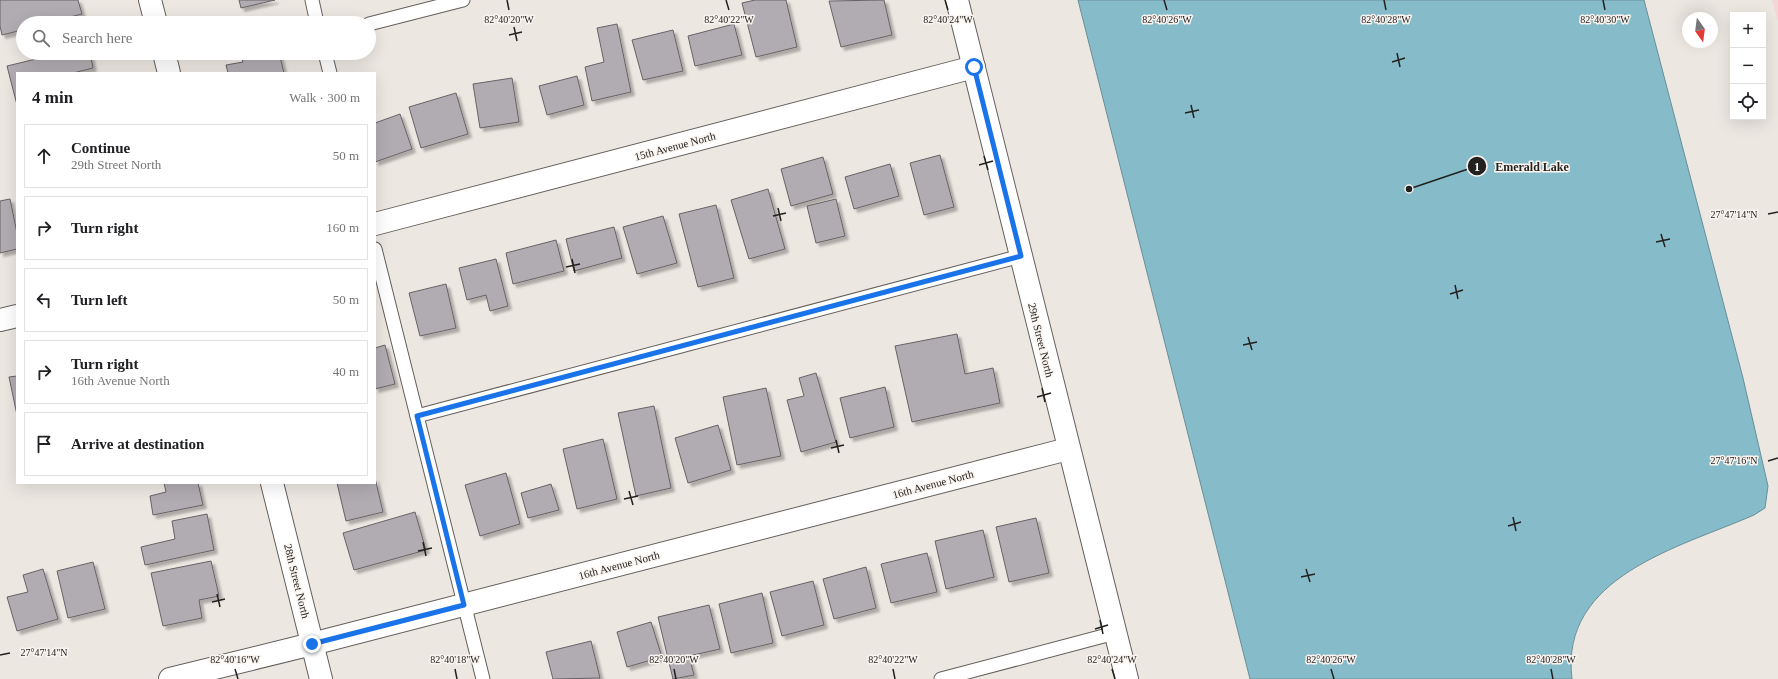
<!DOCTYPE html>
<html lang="en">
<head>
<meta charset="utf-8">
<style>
  body { margin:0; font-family:Georgia,serif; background:#f2f2f2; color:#202124 }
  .controls { position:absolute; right:12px; top:12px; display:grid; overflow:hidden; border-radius:0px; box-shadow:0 4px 16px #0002 }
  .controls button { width:36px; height:36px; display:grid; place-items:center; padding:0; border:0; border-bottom:1px solid #e0e0e0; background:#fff; color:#202124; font:20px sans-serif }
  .compass { position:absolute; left:1682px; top:12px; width:36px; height:36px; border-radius:50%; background:#fff; box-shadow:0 4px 16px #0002; rotate:166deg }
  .stop { position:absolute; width:12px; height:12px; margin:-9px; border:3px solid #1a73e8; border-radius:50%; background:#fff }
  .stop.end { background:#1a73e8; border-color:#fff; box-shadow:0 1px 4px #0008 }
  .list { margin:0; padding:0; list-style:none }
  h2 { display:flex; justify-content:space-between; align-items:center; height:52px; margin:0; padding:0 16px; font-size:17px }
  h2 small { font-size:13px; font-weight:400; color:#757577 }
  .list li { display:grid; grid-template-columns:26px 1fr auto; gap:12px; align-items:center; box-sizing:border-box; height:64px; margin:0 8px 8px; padding:0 8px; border:1px solid #e0e0e0; border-radius:0px }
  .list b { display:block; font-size:15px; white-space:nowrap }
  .list p { margin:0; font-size:13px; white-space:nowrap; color:#757577 }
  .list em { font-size:13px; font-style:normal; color:#757577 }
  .icon { flex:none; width:22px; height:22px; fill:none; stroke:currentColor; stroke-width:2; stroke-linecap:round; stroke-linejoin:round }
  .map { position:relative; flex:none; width:1778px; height:679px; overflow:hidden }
  .search { position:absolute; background:#fff; box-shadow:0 4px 16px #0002; left:16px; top:16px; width:360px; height:44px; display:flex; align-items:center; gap:10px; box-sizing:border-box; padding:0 14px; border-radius:22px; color:#757577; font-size:15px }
  .panel { position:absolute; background:#fff; box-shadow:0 4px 16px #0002; left:16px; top:72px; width:360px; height:412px; border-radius:0px }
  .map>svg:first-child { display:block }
</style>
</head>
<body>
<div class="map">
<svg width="1778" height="679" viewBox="0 0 1778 679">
  <defs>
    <filter id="shadow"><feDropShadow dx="3.5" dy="3.5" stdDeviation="1" flood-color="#0004"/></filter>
  </defs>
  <rect width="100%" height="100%" fill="#ede7e2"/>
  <path fill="#f2d7d6" d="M1772 0H1778V22Z"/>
  <path fill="#86bcca" stroke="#688e97" d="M1078 0H1644L1743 378 1768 486 1765 508 1754 515C1681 547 1559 576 1572 679H1250Z"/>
  <g fill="#b0acb1" stroke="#666266" filter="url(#shadow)">
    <path d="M0 0H78L82 14 62 19 63 23H23V34L22 30 2 35 0 26Z"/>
    <path d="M239 0H275L241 8Z"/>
    <path d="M755 0H786L797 47 756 57 742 3Z"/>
    <path d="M884 0 892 35 841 47 829 1Z"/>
    <path d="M617 24 631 92 592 101 585 67 604 62 597 28Z"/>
    <path d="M734 24 742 55 695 66 688 36Z"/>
    <path d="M673 30 683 71 643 80 632 40Z"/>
    <path d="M61 53H90L93 68 73 73H17V105L7 66Z"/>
    <path d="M240 53H279L284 73H228L226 65 243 62Z"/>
    <path d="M577 76 584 105 547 115 539 86Z"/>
    <path d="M512 78 519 122 480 128 473 84Z"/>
    <path d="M456 93 468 134 421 148 409 107Z"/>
    <path d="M400 114 412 149 375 162V123Z"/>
    <path d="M940 155 954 207 924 215 910 163Z"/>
    <path d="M823 157 833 194 791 206 781 169Z"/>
    <path d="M890 164 899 196 854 209 845 177Z"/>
    <path d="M768 189 785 249 749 259 731 200Z"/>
    <path d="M10 199 17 233V249L0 253V201Z"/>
    <path d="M836 199 845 236 816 243 807 206Z"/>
    <path d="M716 205 734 278 698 287 679 214Z"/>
    <path d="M663 216 677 263 637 274 623 227Z"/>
    <path d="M614 227 622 258 574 271 566 239Z"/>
    <path d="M556 240 564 271 513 284 506 253Z"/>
    <path d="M496 259 508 306 490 311 486 295 467 300 459 268Z"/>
    <path d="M446 284 456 328 420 336 409 293Z"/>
    <path d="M957 334 965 374 993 368 1000 403 912 422 895 346Z"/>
    <path d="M385 345 395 384 375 389V348Z"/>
    <path d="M816 373 836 442 801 452 787 400 804 396 799 378Z"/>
    <path d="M17 376V415L9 377Z"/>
    <path d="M885 387 894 427 850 438 840 398Z"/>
    <path d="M766 388 781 456 737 465 723 397Z"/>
    <path d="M654 406 671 488 636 496 618 413Z"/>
    <path d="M718 425 731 470 688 483 675 438Z"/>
    <path d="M603 439 617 499 577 509 563 449Z"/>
    <path d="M506 473 520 524 480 536 465 485Z"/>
    <path d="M375 478 383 512 346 521 337 483H375Z"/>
    <path d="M164 483H198L203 505 153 515 150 496 166 492Z"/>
    <path d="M551 484 559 510 528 518 521 493Z"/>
    <path d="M415 512 426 550 354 570 343 533Z"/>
    <path d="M207 514 214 550 145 565 141 547 175 539 172 521Z"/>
    <path d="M1036 518 1049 573 1009 582 996 527Z"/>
    <path d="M983 530 994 577 946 589 935 541Z"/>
    <path d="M927 553 937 592 891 603 881 564Z"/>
    <path d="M211 561 219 596 199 600 202 618 163 626 151 573Z"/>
    <path d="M93 562 105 609 68 618 57 571Z"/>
    <path d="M866 567 876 608 834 619 823 579Z"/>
    <path d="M43 569 58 619 17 631 7 597 28 592 23 575Z"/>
    <path d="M813 581 824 625 782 636 770 592Z"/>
    <path d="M762 593 773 643 731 653 719 604Z"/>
    <path d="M709 605 720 649 689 656 694 675 673 679 658 617Z"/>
    <path d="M651 622 662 657 627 667 617 632Z"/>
    <path d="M591 641 600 678 553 679 546 652Z"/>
  </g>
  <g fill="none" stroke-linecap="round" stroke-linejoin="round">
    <g stroke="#655f5c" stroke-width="15">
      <g id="lane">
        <path d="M312 0 317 23"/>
        <path d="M369 24 463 0"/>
        <path d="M325 53 330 73"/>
        <path d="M375 249 483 679"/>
        <path d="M417 416 1021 256"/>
        <path d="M941 679 1115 633"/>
      </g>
    </g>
    <g stroke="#655f5c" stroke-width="24">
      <g id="street">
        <path d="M957 0 1127 679"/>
        <path d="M375 224 974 67"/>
        <path d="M0 320 17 316"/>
        <path d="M170 679 312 644 1068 449"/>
      </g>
    </g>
    <g stroke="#655f5c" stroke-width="24">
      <g id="secondary">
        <path d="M150 0 156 23"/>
        <path d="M164 53 169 73"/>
        <path d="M272 483 321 679"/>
      </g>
    </g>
    <use href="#lane" stroke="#fff" stroke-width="13"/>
    <use href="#street" stroke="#fff" stroke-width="22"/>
    <use href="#secondary" stroke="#fff" stroke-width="22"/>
  </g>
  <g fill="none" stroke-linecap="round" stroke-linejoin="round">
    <path stroke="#1a73e8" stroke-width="5" d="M312 644 464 605 417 416 1021 256 974 67"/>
  </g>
  <path fill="none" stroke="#23211f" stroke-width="1.5" d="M507 0 509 10M726 0 729 10M945 0 948 10M1164 0 1167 10M1384 0 1386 10M1603 0 1605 10M514 27 517 41M509 35 522 32M1397 53 1400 67M1392 62 1405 58M1191 105 1194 118M1185 113 1199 110M984 156 988 170M979 165 993 161M778 208 781 221M1768 214 1778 212M773 216 786 213M1661 234 1665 247M1656 242 1670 239M572 259 575 273M566 267 580 264M1455 285 1458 299M1450 294 1463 290M1248 337 1252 350M1243 345 1257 342M1042 388 1045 402M1037 397 1051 393M836 440 839 453M831 448 844 445M1768 461 1778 458M629 491 633 505M624 499 638 496M1513 517 1516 531M1508 526 1521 522M423 542 426 556M418 551 432 548M1306 569 1310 582M1301 577 1315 574M217 594 220 607M212 602 225 599M1100 620 1103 634M1095 629 1108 625M0 655 10 653M235 669 238 679M455 669 457 679M674 669 676 679M893 669 895 679M1112 669 1115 679M1331 669 1334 679M1551 669 1553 679"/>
  <g text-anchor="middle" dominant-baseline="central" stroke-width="3" stroke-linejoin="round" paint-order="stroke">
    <g font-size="11" fill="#23211f" stroke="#faf4f0">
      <text transform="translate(675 146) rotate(-15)">15th Avenue North</text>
      <text transform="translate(1041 340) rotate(76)">29th Street North</text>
      <text transform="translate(933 484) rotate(-15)">16th Avenue North</text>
      <text transform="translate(619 565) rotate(-15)">16th Avenue North</text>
      <text transform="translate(297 581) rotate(76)">28th Street North</text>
    </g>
  </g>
  <g font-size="10" text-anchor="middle" fill="#23211f" stroke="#faf4f0" stroke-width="3" stroke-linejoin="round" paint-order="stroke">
    <text x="509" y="23">82°40'20"W</text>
    <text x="729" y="23">82°40'22"W</text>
    <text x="948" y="23">82°40'24"W</text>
    <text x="1167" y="23">82°40'26"W</text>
    <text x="1386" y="23">82°40'28"W</text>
    <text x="1605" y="23">82°40'30"W</text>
    <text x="1734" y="218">27°47'14"N</text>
    <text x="1734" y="464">27°47'16"N</text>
    <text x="44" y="656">27°47'14"N</text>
    <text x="235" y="663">82°40'16"W</text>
    <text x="455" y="663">82°40'18"W</text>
    <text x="674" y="663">82°40'20"W</text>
    <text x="893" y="663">82°40'22"W</text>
    <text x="1112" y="663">82°40'24"W</text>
    <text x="1331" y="663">82°40'26"W</text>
    <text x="1551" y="663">82°40'28"W</text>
  </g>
  <path fill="none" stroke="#23211f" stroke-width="1.5" d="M1409 189L1477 166"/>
  <g fill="#23211f" stroke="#faf4f0" stroke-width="1.5">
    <circle cx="1409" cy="189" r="4"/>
    <circle cx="1477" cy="166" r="10"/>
  </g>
  <g font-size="12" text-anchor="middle" font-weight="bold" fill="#fff">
    <text x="1477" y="171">1</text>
  </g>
  <g font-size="12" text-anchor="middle" font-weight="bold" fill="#23211f" stroke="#faf4f0" stroke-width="3" stroke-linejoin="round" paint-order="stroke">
    <text x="1532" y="171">Emerald Lake</text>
  </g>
</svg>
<div class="controls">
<button>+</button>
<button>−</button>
<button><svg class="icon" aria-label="locate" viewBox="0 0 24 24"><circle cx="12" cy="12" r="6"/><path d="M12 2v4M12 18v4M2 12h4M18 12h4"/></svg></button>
</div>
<svg class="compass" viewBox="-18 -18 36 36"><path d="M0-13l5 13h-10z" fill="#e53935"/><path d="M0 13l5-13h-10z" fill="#757577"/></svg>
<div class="stop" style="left:974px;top:67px"></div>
<div class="stop end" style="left:312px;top:644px"></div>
<div class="search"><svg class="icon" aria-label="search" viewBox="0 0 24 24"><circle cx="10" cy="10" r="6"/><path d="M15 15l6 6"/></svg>Search here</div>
<section class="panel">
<h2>4 min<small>Walk · 300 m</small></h2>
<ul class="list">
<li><svg class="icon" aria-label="ahead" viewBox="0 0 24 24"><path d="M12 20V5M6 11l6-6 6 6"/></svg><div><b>Continue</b><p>29th Street North</p></div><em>50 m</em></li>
<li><svg class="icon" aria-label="right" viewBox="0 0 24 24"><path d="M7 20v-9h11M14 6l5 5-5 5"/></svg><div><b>Turn right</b></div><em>160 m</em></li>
<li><svg class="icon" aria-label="left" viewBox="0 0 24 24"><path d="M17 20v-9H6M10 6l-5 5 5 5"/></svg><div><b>Turn left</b></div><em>50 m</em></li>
<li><svg class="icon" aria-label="right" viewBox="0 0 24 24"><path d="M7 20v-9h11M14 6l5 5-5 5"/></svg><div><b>Turn right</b><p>16th Avenue North</p></div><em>40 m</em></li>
<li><svg class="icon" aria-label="arrive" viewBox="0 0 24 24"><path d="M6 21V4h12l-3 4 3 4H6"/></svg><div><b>Arrive at destination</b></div></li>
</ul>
</section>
</div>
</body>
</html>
